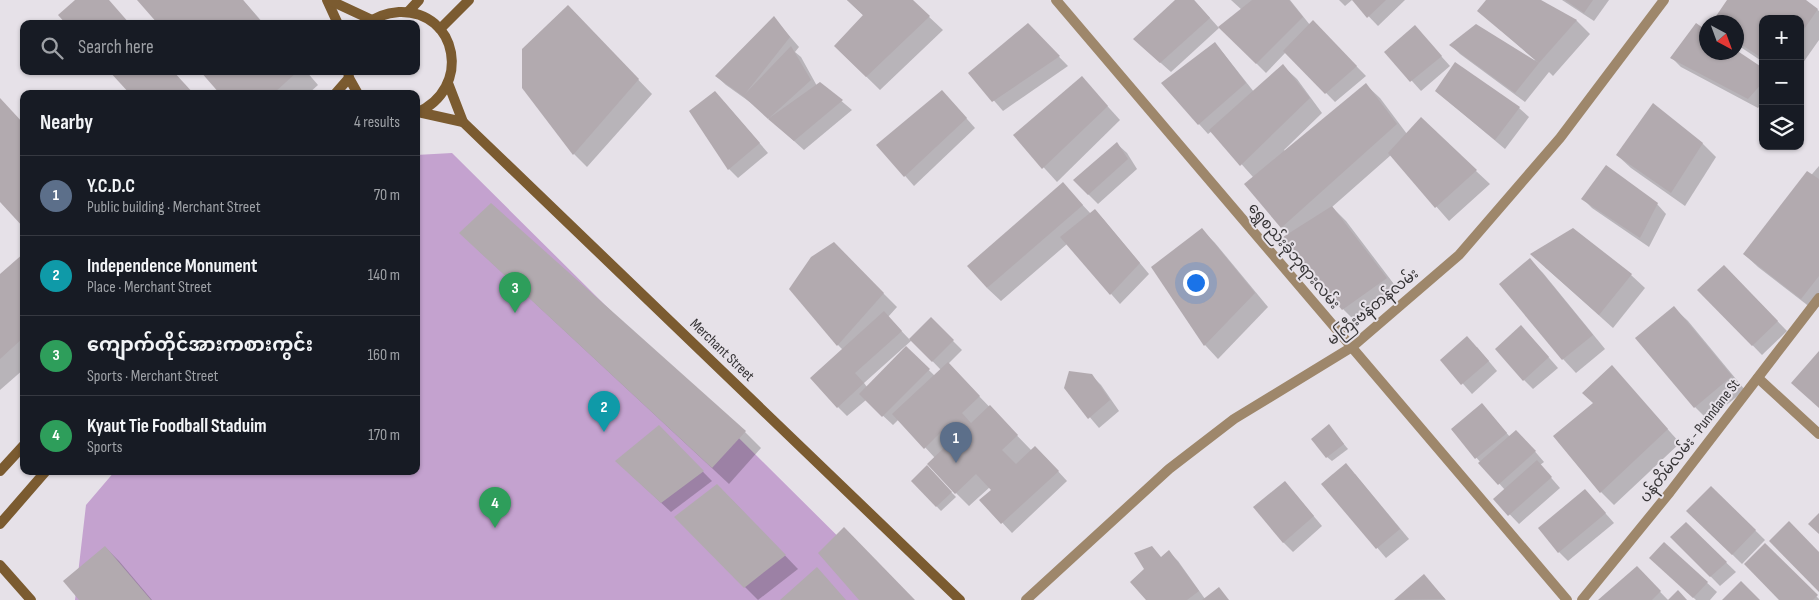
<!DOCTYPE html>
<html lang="en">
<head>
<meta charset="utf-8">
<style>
  body { margin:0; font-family:"Sofia Sans Condensed","Noto Sans Myanmar",sans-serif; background:#20242c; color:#f1f3f6 }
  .controls { position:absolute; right:15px; top:15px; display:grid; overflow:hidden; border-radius:10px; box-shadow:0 1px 4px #0004 }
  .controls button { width:45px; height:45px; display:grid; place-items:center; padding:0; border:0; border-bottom:1px solid #363941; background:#171b24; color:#f1f3f6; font:25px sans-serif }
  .compass { position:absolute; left:1699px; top:15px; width:45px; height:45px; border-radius:50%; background:#171b24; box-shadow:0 1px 4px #0004; rotate:139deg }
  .you { position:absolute; left:1195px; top:282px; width:18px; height:18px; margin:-12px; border:4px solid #fff; border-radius:50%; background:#1a73e8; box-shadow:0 0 0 8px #1a73e833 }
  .badge { display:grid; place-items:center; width:32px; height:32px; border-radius:50%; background:#a1b395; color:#fff; font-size:16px; font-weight:700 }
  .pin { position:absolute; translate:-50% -41px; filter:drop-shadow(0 1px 2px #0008) }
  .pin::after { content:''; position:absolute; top:26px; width:18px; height:15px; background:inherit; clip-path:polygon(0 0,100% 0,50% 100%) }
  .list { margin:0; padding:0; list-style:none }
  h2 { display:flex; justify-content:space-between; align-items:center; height:65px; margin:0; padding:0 20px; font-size:21px }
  h2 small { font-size:16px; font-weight:400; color:#9ea1a6 }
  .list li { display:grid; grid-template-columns:32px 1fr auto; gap:15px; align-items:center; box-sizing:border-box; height:80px; padding:0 20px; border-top:1px solid #363941 }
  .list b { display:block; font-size:19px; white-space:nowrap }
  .list p { margin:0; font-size:16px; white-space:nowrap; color:#9ea1a6 }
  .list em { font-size:16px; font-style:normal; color:#9ea1a6 }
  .icon { flex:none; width:28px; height:28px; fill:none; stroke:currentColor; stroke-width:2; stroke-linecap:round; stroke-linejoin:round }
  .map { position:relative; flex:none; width:1819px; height:600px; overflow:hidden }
  .search { position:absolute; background:#171b24; box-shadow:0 1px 4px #0004; left:20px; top:20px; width:400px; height:55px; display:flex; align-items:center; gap:12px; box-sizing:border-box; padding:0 18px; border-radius:10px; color:#9ea1a6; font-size:19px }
  .panel { position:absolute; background:#171b24; box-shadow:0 1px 4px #0004; left:20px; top:90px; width:400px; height:385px; border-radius:10px }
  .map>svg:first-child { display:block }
</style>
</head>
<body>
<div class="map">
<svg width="1819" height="600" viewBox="0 0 1819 600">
  <rect width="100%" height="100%" fill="#e6e1e8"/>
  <path fill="#c4a2cf" d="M452 153 902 600H75L86 505 115 471H416V155Z"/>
  <g fill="#0003" fill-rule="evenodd">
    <path d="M139 0H243L264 24H160Z"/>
    <path d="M847 0H911L943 30 880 90 835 46 864 16Z"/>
    <path d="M1176 0H1194L1219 28 1171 72 1144 48Z"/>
    <path d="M1231 0H1290L1310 25 1313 22 1366 76 1335 102 1286 52 1266 73 1220 27 1242 10Z"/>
    <path d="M1339 0H1352L1345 6Z"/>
    <path d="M1353 0H1405L1378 26Z"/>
    <path d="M1487 0H1539L1577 21 1590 34 1553 76 1549 72 1525 102 1460 54 1451 45 1534 61 1535 60 1479 11Z"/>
    <path d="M1562 0H1609L1594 21Z"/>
    <path d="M1729 0H1804L1819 11V40L1800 67V19H1763V62L1736 44V22H1713Z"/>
    <path d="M774 18 799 47 795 52 801 57 817 86 820 83 852 110 804 150 754 105 726 85 716 76Z"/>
    <path d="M581 20 652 94 587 167 574 154Z"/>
    <path d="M1696 24 1706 32V52L1763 70V102L1758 108 1681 67 1672 58Z"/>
    <path d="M1028 25 1068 66 1003 111 970 73Z"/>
    <path d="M1415 27 1450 66 1421 91 1386 52Z"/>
    <path d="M1215 44 1224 54 1254 92 1283 66 1297 79 1322 113 1284 150 1285 151 1366 85 1380 98 1407 134 1476 171 1490 184 1449 221 1391 155 1332 207 1346 221 1400 292 1356 322 1343 309 1289 235 1282 227 1253 177 1212 131 1208 134 1163 84Z"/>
    <path d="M202 71H306L318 85 308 94H221Z"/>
    <path d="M1082 78 1120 120 1057 182 1015 136Z"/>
    <path d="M1436 91 1519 108 1529 117 1505 149Z"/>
    <path d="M951 101 975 128 914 186 878 145Z"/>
    <path d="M724 102 768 153 738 178 729 169Z"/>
    <path d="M1654 105 1703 144 1716 157 1685 206 1631 168 1617 155Z"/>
    <path d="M1117 144 1127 153 1137 169 1098 204 1074 180Z"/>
    <path d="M1819 166V306L1815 311 1758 267 1744 254Z"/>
    <path d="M1063 184 1091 214 1095 210 1104 220 1149 274 1120 304 1067 244 1001 301 987 288Z"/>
    <path d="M1583 199 1657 204 1666 214 1649 247 1592 208Z"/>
    <path d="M1573 229 1631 275 1645 288 1613 328 1545 267Z"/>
    <path d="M1202 230 1215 243 1268 307 1218 359 1205 345 1153 267Z"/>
    <path d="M834 244 897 307 888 317 910 340 931 319 962 350 948 364 1032 451 1045 457 1067 481 1012 533 981 500 992 490 990 487 969 506 956 493 935 458 899 419 893 425 866 400 847 416 838 407 843 350 838 345ZM912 340 941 370 935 376 906 348 867 387 864 383Z"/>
    <path d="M477 249 745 432 761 448 729 484Z"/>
    <path d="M24 255V369L0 390V276Z"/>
    <path d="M1530 260 1543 273 1605 349 1576 373 1563 359Z"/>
    <path d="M1724 266 1787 331 1762 355 1699 290Z"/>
    <path d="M1674 308 1688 321 1745 390 1708 420 1695 407Z"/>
    <path d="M1530 336 1558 368 1533 389 1524 380Z"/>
    <path d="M1477 347 1497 371 1472 394 1442 360Z"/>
    <path d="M1612 367 1680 443 1614 505 1601 492 1594 404Z"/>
    <path d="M1091 375 1101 385 1119 411 1099 428 1065 388Z"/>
    <path d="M1482 404 1510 437 1526 441 1544 462 1540 465 1560 488 1519 524 1495 499 1505 490 1452 430Z"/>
    <path d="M659 427 712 481 671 512 626 470Z"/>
    <path d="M1333 431 1348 449 1332 461 1327 457Z"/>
    <path d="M927 467 956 497 941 511 913 481Z"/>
    <path d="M1355 474 1409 539 1386 558 1323 484Z"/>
    <path d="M1285 482 1322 526 1293 552 1283 542Z"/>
    <path d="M1711 487 1765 540 1742 564 1688 511Z"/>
    <path d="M1585 490 1614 523 1568 561 1559 552Z"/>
    <path d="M731 499 798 569 758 600 745 587Z"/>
    <path d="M1686 524 1736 572 1720 586 1672 537Z"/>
    <path d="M1664 543 1717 592 1710 600H1696L1661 567Z"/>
    <path d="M1765 545 1819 599V600H1781Z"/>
    <path d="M105 547 119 561 152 600H81Z"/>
    <path d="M1169 552 1178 561 1205 599 1229 600H1148L1162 558Z"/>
    <path d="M1637 568 1668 600H1602Z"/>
    <path d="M1424 576 1446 600H1395Z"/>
  </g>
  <g fill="#b2aaaf">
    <path d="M75 0H109L130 24H66L58 15Z"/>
    <path d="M137 0H243L263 24H158Z"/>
    <path d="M847 0H913L930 16 866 77 834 46 863 15Z"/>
    <path d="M1175 0H1194L1210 18 1160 63 1133 39Z"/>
    <path d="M1252 0H1289L1303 17 1256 64 1218 27Z"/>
    <path d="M1352 0H1386L1367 18Z"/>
    <path d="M1486 0H1541L1577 20 1539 63 1477 11Z"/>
    <path d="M1565 0H1593L1584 13Z"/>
    <path d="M1727 0H1806L1818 9 1800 35V19H1763V59L1736 41V22H1712Z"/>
    <path d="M568 5 639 79 573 155 522 88V49Z"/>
    <path d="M774 16 790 37 745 94 791 46 811 80 768 119 743 96 715 76Z"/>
    <path d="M1313 20 1357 66 1325 94 1283 51Z"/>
    <path d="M1028 23 1060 56 992 102 968 73Z"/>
    <path d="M1696 23 1706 30V52H1736V50L1763 68V82L1748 99 1670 58Z"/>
    <path d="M1476 24 1539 63 1515 93 1449 45Z"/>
    <path d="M1415 25 1442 56 1410 82 1384 52Z"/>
    <path d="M1215 42 1246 83 1198 125 1161 83Z"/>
    <path d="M1455 62 1520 107 1495 140 1435 91Z"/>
    <path d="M1283 64 1310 98 1240 166 1209 130Z"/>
    <path d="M109 71H173L194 94H130Z"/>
    <path d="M200 71H298L273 94H220Z"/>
    <path d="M1082 76 1108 106 1042 169 1013 135Z"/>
    <path d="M820 82 843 100 794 141 768 119Z"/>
    <path d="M1366 83 1397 124 1281 228 1244 184Z"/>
    <path d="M942 90 967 118 904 177 876 145Z"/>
    <path d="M715 91 760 143 728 170 689 111Z"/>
    <path d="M0 98 24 124V228L0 202Z"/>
    <path d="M1653 103 1703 143 1671 193 1616 155Z"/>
    <path d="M1421 117 1477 170 1435 208 1388 153Z"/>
    <path d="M1117 142 1128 159 1088 195 1073 180Z"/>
    <path d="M1606 165 1658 203 1640 238 1581 199Z"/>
    <path d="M1807 171 1819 179V276L1801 299 1743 254Z"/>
    <path d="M1063 182 1083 205 987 288 967 266Z"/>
    <path d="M491 203 746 431 712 468 459 233Z"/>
    <path d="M1332 206 1387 278 1342 310 1283 237Z"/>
    <path d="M1095 209 1140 263 1110 295 1060 237Z"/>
    <path d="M1202 228 1255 293 1204 346 1151 267Z"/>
    <path d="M1573 228 1632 274 1599 315 1530 254Z"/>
    <path d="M834 242 884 293 837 346 789 289 811 257Z"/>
    <path d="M24 253V337L0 359V274Z"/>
    <path d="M1530 258 1593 335 1562 360 1499 284Z"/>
    <path d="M1724 265 1778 321 1752 346 1697 290Z"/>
    <path d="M1674 306 1732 376 1694 408 1635 338Z"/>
    <path d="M884 311 902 331 855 373 864 383 837 408 810 378Z"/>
    <path d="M931 317 954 340 932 362 909 339Z"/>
    <path d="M1521 325 1549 357 1523 381 1495 349Z"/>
    <path d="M1467 336 1489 361 1461 385 1440 360Z"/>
    <path d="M906 346 930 369 882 417 859 394Z"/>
    <path d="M1819 351V408L1791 383Z"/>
    <path d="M948 362 980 396 962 413 971 423 990 405 1018 435 1002 450 1016 464 1035 446 1059 471 1001 524 979 500 991 490 976 474 955 494 927 464 949 443 940 433 924 449 892 414Z"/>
    <path d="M1612 365 1668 429 1600 493 1553 436 1593 403 1582 393Z"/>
    <path d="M1069 371 1092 374 1110 400 1088 419 1064 388Z"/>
    <path d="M1482 403 1507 433 1475 459 1451 429Z"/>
    <path d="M1329 424 1344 444 1326 458 1311 439Z"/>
    <path d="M659 425 704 471 661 503 615 461Z"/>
    <path d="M1516 430 1536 451 1498 485 1478 463Z"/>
    <path d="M1537 460 1552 477 1508 516 1493 499Z"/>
    <path d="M1346 463 1400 529 1376 549 1321 484Z"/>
    <path d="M927 465 952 492 936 507 911 481Z"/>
    <path d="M1285 481 1314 516 1283 543 1253 507Z"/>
    <path d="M717 484 786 555 744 588 674 517Z"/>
    <path d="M1711 486 1756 530 1732 555 1686 511Z"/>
    <path d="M1585 489 1606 513 1558 553 1538 528Z"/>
    <path d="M1819 513V534L1808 524Z"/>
    <path d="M1789 521 1819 552V592L1769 541Z"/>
    <path d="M1686 522 1727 562 1710 577 1670 537Z"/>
    <path d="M844 527 915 600H859L818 553Z"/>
    <path d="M1664 542 1708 582 1693 598 1649 558Z"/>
    <path d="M1765 543 1818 595 1813 600H1779L1744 564Z"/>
    <path d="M105 546 151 600H79L63 581Z"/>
    <path d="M1152 546 1161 557 1169 550 1199 591 1187 600H1146L1130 582 1144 569 1134 553Z"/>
    <path d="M1637 566 1661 591 1652 600H1598Z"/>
    <path d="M817 567 846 600H780Z"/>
    <path d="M1424 574 1445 599 1394 600Z"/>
    <path d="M1741 581 1760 600H1722Z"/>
    <path d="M1219 587 1229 600H1202Z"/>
    <path d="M1678 590 1687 600H1668Z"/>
  </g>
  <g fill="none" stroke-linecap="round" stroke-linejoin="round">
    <g stroke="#9e876b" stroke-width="10">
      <path d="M1056 0 1567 600"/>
      <path d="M1758 378 1819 434"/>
      <path d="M1026 600 1169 469 1234 419 1352 347 1459 255 1560 138 1664 0"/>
      <path d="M1582 600 1670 492 1819 298"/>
    </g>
    <g stroke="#7b5b30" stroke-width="10">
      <path d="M327 0 338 24"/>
      <path d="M329 0 372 20"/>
      <path d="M408 12 419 0"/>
      <path d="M367 24C376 16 388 13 399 12 458 10 473 89 416 113"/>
      <path d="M440 29 469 0"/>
      <path d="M348 71 349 78 358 94"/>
      <path d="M448 83 463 122 960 600"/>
      <path d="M335 94 349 78"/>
      <path d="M418 112 463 122"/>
      <path d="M0 471 24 445"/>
      <path d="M0 524 46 471"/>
      <path d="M0 565 31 600"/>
    </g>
  </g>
  <g text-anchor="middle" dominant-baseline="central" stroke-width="4" stroke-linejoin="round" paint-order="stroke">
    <g font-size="15" fill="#353335" stroke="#e6e1e8">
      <text transform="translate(1294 256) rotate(50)">ရွှေစည်းခုံဘုရားလမ်း</text>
      <text transform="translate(1373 307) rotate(-39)">မကြီးဗန်တန်လမ်း</text>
      <text transform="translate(722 350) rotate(44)">Merchant Street</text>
      <text transform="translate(1690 441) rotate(-52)">ပန်တိမ်လမ်း - Punndane St</text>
    </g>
  </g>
</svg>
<div class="controls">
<button>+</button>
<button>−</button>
<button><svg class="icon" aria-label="layers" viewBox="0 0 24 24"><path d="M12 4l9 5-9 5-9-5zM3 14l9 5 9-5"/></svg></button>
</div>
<svg class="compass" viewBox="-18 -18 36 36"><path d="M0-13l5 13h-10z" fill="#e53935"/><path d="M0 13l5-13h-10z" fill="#9ea1a6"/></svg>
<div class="you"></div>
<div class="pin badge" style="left:956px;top:463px;background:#5c6f8a">1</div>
<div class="pin badge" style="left:604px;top:432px;background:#0f9aa8">2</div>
<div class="pin badge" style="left:515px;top:313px;background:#2e9e5b">3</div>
<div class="pin badge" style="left:495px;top:528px;background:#2e9e5b">4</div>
<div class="search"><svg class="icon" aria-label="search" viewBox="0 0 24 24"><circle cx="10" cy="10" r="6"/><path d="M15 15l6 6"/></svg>Search here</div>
<section class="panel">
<h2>Nearby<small>4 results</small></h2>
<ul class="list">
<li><span class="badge" style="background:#5c6f8a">1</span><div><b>Y.C.D.C</b><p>Public building · Merchant Street</p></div><em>70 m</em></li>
<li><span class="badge" style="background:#0f9aa8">2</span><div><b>Independence Monument</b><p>Place · Merchant Street</p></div><em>140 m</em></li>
<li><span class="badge" style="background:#2e9e5b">3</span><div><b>ကျောက်တိုင်အားကစားကွင်း</b><p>Sports · Merchant Street</p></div><em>160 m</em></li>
<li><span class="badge" style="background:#2e9e5b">4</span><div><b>Kyaut Tie Foodball Staduim</b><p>Sports</p></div><em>170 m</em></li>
</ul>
</section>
</div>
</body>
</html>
